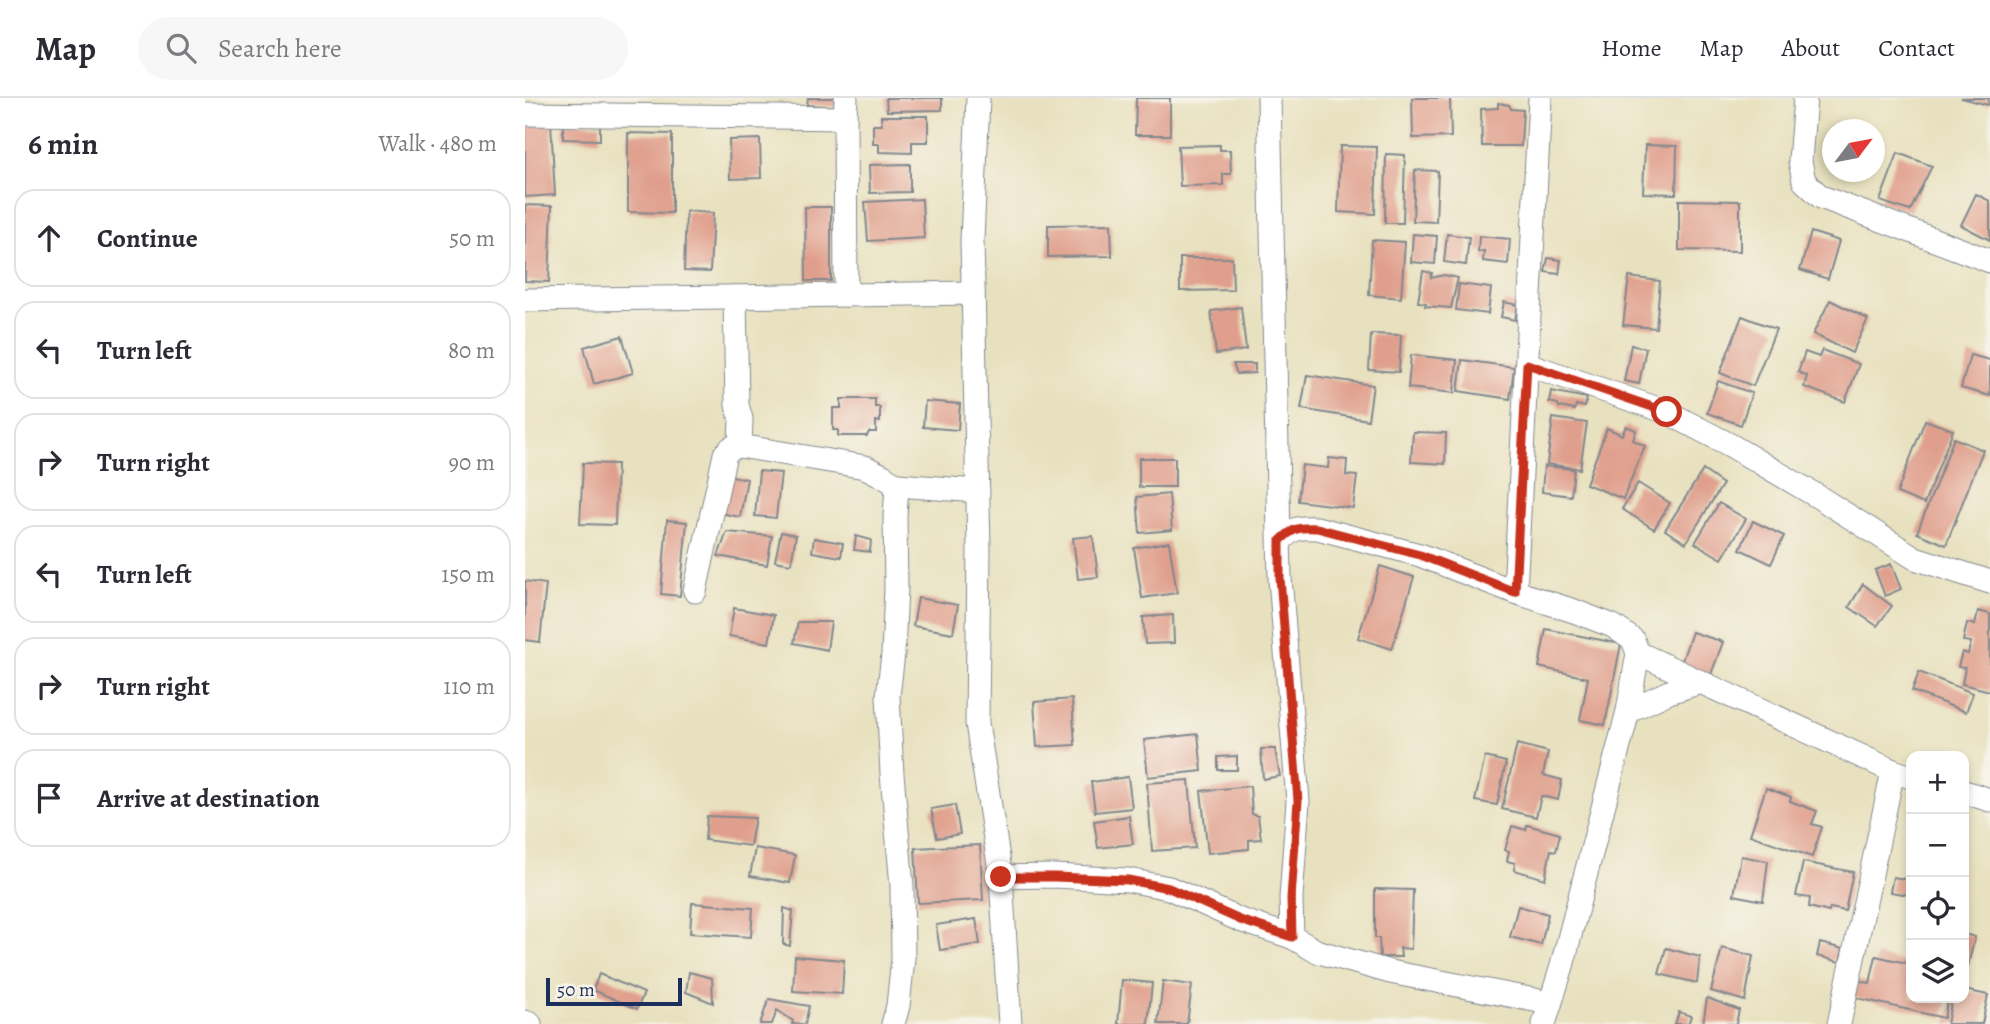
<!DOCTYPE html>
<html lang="en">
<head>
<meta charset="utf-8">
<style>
  body { margin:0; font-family:Alegreya,serif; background:#f7f7f7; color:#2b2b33 }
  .controls { position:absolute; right:21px; bottom:21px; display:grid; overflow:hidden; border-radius:14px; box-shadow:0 4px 10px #0003 }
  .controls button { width:63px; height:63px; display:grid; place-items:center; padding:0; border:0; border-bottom:2px solid #e1e1e2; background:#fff; color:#2b2b33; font:35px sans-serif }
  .compass { position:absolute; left:1297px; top:21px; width:63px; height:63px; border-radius:50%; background:#fff; box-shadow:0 4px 10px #0003; rotate:58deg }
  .scale { position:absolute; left:21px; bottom:18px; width:136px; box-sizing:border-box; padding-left:7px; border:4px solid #1b2f5e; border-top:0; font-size:19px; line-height:24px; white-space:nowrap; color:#1b2f5e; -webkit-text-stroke:5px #f7f3e8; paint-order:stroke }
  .stop { position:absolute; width:21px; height:21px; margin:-16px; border:5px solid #c8321e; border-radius:50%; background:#fff }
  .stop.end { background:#c8321e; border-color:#fff; box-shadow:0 2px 7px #0008 }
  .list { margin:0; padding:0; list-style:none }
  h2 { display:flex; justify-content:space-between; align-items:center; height:91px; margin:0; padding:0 28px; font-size:30px }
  h2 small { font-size:23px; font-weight:400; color:#7c7c81 }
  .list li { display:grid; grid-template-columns:46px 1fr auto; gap:21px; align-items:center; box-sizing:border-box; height:98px; margin:0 14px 14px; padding:0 14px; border:2px solid #e1e1e2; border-radius:21px }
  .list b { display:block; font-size:26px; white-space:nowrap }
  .list em { font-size:23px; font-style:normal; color:#7c7c81 }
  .icon { flex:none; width:38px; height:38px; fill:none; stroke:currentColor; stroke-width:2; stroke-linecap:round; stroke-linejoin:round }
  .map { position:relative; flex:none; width:1465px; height:926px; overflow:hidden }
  header { display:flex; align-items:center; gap:42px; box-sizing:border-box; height:98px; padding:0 35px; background:#fff; border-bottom:2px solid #e1e1e2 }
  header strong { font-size:33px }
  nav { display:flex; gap:38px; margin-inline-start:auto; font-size:24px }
  .search { width:490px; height:63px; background:#f7f7f7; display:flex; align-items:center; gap:18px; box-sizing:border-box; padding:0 24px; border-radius:38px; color:#7c7c81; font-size:26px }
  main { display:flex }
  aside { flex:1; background:#fff }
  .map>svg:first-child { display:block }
</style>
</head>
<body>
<header>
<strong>Map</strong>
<div class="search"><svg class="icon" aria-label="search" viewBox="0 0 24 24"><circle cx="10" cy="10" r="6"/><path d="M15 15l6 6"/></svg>Search here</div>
<nav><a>Home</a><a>Map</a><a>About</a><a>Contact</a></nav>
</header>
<main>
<aside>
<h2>6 min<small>Walk · 480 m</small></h2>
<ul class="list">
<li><svg class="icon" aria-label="ahead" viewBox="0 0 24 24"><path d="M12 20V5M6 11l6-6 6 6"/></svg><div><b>Continue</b></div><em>50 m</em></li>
<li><svg class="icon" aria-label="left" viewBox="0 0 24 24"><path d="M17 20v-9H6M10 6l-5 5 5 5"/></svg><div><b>Turn left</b></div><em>80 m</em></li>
<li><svg class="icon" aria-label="right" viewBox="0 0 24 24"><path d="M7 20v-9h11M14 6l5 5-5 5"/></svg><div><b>Turn right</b></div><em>90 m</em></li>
<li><svg class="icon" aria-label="left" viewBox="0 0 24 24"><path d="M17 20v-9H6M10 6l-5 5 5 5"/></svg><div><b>Turn left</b></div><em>150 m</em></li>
<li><svg class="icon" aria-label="right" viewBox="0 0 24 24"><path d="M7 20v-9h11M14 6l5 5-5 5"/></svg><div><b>Turn right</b></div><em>110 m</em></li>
<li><svg class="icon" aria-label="arrive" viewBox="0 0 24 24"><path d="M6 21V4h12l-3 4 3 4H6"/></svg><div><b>Arrive at destination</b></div></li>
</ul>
</aside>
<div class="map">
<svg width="1465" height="926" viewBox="0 0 1465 926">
  <rect width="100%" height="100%" fill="#f7f3e8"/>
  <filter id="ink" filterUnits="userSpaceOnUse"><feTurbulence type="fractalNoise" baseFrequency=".0143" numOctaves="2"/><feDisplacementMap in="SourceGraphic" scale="14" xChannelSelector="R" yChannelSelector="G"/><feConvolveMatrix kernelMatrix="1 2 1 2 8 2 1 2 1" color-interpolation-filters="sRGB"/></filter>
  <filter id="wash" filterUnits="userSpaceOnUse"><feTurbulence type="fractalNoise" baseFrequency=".00686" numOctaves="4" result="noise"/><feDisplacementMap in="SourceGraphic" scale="28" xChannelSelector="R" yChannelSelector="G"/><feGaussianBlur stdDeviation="1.57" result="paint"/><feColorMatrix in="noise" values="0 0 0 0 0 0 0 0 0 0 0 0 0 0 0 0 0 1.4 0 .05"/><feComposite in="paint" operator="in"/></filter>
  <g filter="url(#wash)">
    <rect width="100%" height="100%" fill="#e8e1bf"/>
    <g id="blocks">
      <g fill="#e09f8c">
        <path d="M283 0H314V9L282 7Z"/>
        <path d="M361 0H417V12L362 13Z"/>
        <path d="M611 0H645V37H610Z"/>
        <path d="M887 0H925L926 39 888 40Z"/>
        <path d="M1436 0H1464L1463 7Z"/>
        <path d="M973 5 984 7 986 11 998 12 996 48H957L956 11 973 10Z"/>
        <path d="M356 18H403V44H387V55L354 54V46H348V27H357Z"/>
        <path d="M26 24 30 97 0 99V25Z"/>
        <path d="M38 25 75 26V42L38 41Z"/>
        <path d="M103 35 147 36V115L103 114Z"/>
        <path d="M235 41 236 80 205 81 204 42Z"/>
        <path d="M695 47V52H705L706 76H698V87L655 88 653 48Z"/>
        <path d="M1120 47 1152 48 1151 96 1118 95Z"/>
        <path d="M815 48 852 49 850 116 813 114Z"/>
        <path d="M1373 55 1407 68 1385 113 1355 103Z"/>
        <path d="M861 56 880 57 878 125H860Z"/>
        <path d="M385 66V94L345 95 344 67Z"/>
        <path d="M890 72 913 73 911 124 888 123Z"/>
        <path d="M1451 96 1465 103V142L1436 127Z"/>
        <path d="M397 101 399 140 343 143 340 104Z"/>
        <path d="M1154 102 1215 103V153L1154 152Z"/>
        <path d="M0 107 27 108 24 184 0 183Z"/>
        <path d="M280 109H306V183H281Z"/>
        <path d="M161 113 188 115 185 174 159 173Z"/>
        <path d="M586 126 587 158 523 159V127Z"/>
        <path d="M1286 134 1314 143 1303 181 1275 172Z"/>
        <path d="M888 136 912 138 910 166 886 164Z"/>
        <path d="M922 136 944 139 941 167 919 164Z"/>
        <path d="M954 138 985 141 983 166 958 163 959 153 953 154Z"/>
        <path d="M847 142 880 144 876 200 844 197Z"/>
        <path d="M655 160H707L708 192 655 193Z"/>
        <path d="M1023 160 1036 162 1034 176 1020 174Z"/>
        <path d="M898 173 907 175 906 180 919 177 933 180 926 210 900 208 901 205 893 204Z"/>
        <path d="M1104 179 1135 183 1131 230 1098 227Z"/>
        <path d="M934 186 966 190 963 216 931 212Z"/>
        <path d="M1305 202 1343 221 1327 255 1288 236Z"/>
        <path d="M979 204 993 207 990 222 976 219Z"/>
        <path d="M716 209 721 252 691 256 686 213Z"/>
        <path d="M1217 218 1251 231 1228 288 1195 275Z"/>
        <path d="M846 236 876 237 874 274 844 272Z"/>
        <path d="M97 238 108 275 69 286 59 249Z"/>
        <path d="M1106 247 1121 250 1114 286 1099 283Z"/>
        <path d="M1297 252 1334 266 1320 304 1279 289 1282 278 1273 274 1280 254 1294 259Z"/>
        <path d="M886 257 932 262 929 295 883 290Z"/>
        <path d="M1445 257 1465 262V298L1436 290Z"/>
        <path d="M937 262 989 269 985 301 933 293Z"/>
        <path d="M708 266H730V275L712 276Z"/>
        <path d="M782 277 848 287 843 322 776 311Z"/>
        <path d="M1193 283 1227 295 1216 327 1182 315Z"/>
        <path d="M1026 293 1062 300 1060 309 1051 307 1050 312 1034 309 1033 306 1024 304Z"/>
        <path d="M316 301H350V309H355V324L351 323V334H344L342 338H313V332H308V310H316Z"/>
        <path d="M400 303 435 306 433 332 398 329Z"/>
        <path d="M1028 320 1062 325 1055 371 1022 366Z"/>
        <path d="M1400 322 1428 332 1399 406 1372 395Z"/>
        <path d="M1101 328 1111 332 1108 342 1120 348 1098 401 1061 386 1082 330 1097 337Z"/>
        <path d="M888 334 921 335 920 366 886 364Z"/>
        <path d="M1429 340 1458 352 1421 447 1392 435Z"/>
        <rect x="614" y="360" width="36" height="29"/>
        <path d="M804 360 822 362 821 377 832 378 828 410 773 403 777 367 803 370Z"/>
        <path d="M58 365 92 366 90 427 55 426Z"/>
        <path d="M1019 368 1049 371 1046 398 1017 394Z"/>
        <path d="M1178 372 1198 386 1161 445 1140 432Z"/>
        <path d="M234 373 256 375 251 420 230 418Z"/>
        <path d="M197 376 222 381 215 419 190 414Z"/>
        <path d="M1113 385 1145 405 1129 431 1097 411Z"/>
        <path d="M644 396 647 432 615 435 612 399Z"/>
        <path d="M1194 405 1221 421 1197 461 1170 445Z"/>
        <path d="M142 422 162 424 155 498 136 496Z"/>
        <path d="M1228 423 1259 438 1246 466 1215 451Z"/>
        <path d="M202 434 247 438 242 467 193 458Z"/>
        <path d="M256 434 271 437 266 466 250 463Z"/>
        <path d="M331 438 346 442 345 454 329 452Z"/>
        <path d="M568 438 573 479 553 481 548 440Z"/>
        <path d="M289 440 318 445 316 459 287 454Z"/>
        <path d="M644 444 652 495 617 500 609 450Z"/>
        <path d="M1366 466 1376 491 1360 498 1350 472Z"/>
        <path d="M855 468 889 479 867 551 833 540Z"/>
        <path d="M0 483 21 486 15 544 0 542Z"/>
        <path d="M1338 486 1367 508 1352 528 1324 509Z"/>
        <path d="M393 500 433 507 428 535 388 528Z"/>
        <path d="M209 510 249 517 244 545 204 538Z"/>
        <path d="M1453 513 1465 516V593L1437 586 1440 570 1433 569 1437 554 1443 556 1446 544 1438 543 1442 525 1450 527Z"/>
        <path d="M648 517 649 545 620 546 618 519Z"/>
        <path d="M273 524H306L302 552 269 545Z"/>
        <path d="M1021 531 1096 546 1080 627 1055 622 1063 580 1014 569Z"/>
        <path d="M1167 534 1198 544 1185 579 1155 568Z"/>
        <path d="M1394 574 1448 595 1441 614 1387 593Z"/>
        <path d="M547 601 550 647 512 649 509 604Z"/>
        <path d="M673 636 677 673 623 679 619 642Z"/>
        <path d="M992 646 1023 654 1018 677 1037 682 1033 702 1016 698 1011 719 977 711Z"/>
        <path d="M736 651H750L755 678 738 681Z"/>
        <path d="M712 658V672H693V659Z"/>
        <path d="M960 659 981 664 972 707 950 703Z"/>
        <path d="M603 679 607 710 570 714 566 684Z"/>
        <path d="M664 682 670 750 627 753 622 685Z"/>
        <path d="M725 688 727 716 733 718 736 741 724 742V751L683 755 676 693Z"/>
        <path d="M1241 690 1266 699 1265 703 1292 713 1287 726 1297 729 1287 759 1225 737Z"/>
        <path d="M430 707 435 736 412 740 406 711Z"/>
        <path d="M182 718 230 720 225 748 180 742Z"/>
        <path d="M604 718 608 746 573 750 569 723Z"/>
        <path d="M1002 727 1035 736 1031 753 1026 752 1020 781 989 772 990 765 982 763 984 753 980 752 987 728 1001 732Z"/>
        <path d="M455 747 458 802 393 805 390 750Z"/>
        <path d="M230 750 270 757 265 785 225 778Z"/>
        <path d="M1216 758 1243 763 1238 803 1209 797Z"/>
        <path d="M1278 764 1328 774 1320 813 1305 810 1304 814 1284 809 1285 800 1271 798Z"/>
        <path d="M1368 779 1386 782 1384 797 1365 794Z"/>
        <path d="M850 791 888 792 886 851 875 850 876 859H855L854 840H850Z"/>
        <path d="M167 805 228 810 226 839 165 835Z"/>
        <path d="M993 808 1023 816 1016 847 985 839Z"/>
        <path d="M259 810 268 813 265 848 258 846Z"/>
        <path d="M451 821 455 846 415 852 411 827Z"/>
        <path d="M1439 836 1450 839 1443 868 1439 866Z"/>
        <path d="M1295 845 1318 851 1315 864 1292 858Z"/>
        <path d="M1141 850 1175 859 1172 885 1134 876Z"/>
        <path d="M1197 850 1228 858 1220 903 1186 893Z"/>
        <path d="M270 858 319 862 317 896 268 893Z"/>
        <path d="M1351 858 1386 866V900H1423L1419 920 1328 899 1332 882 1345 885Z"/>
        <path d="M164 874 187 880 188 905 161 894Z"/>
        <path d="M74 876 119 895 112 911 68 892Z"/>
        <path d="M597 882 627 885 623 926H593Z"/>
        <path d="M638 883 667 887 662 926H633Z"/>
        <path d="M1439 892 1463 897 1457 926H1422L1427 900H1439Z"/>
        <path d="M1182 900 1214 912 1211 926H1178Z"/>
        <path d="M244 901 284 908 280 926H267L268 923 252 912 247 926H235Z"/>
        <path d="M1154 914 1166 918 1163 926H1150Z"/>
      </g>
    </g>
  </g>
  <g filter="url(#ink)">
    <use href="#blocks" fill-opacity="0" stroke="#82888e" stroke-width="2"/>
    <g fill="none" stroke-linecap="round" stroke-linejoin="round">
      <g stroke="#82888e" stroke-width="25">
        <g id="minor">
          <path d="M453 0 447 143 454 450 452 625 476 779 485 926"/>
          <path d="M744 0 755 480 773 703 766 800 767 839 791 853 865 874 1025 905"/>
          <path d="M1280 0 1275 63 1279 83 1296 99 1465 163"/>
          <path d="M0 16 320 20"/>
          <path d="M321 197 320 20 321 0"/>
          <path d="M210 199 212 307 216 321 215 348 340 369 358 378 372 387 370 419 371 490 368 556 363 598 367 676 377 788 378 860 373 908 368 926"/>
          <path d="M0 202 448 195"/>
          <path d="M1002 266 1142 314 1205 347 1292 398 1390 460 1465 484"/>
          <path d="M372 387 453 393"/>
          <path d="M755 443C768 430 773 429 792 430L895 457 990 494 1049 513 1088 528 1108 542 1113 555 1103 613 1037 868 1019 926"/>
          <path d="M170 493 200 356 206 350 215 348"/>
          <path d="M990 494 1015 0"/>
          <path d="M1113 555 1368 673 1386 679"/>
          <path d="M1103 613 1144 594 1176 584"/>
          <path d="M1439 694 1465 702"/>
          <path d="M476 779 530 778 603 782 644 790 715 822 767 839"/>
          <path d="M0 924 5 926"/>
          <path d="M1314 926 1368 673"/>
        </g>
      </g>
      <use href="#minor" stroke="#fff" stroke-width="23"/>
    </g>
  </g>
  <g fill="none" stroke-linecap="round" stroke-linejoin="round" filter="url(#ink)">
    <path stroke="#c8321e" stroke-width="9" d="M476 779H530L603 782 644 790 715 822 767 839 766 800 773 703 755 480V443C768 430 773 429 792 430L895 457 990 494 1002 266 1142 314"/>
  </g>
</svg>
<div class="controls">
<button>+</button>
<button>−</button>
<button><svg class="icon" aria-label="locate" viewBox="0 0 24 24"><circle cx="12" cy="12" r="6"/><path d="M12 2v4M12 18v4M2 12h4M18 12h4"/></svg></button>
<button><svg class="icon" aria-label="layers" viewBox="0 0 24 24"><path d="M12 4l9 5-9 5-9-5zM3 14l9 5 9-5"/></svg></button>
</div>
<svg class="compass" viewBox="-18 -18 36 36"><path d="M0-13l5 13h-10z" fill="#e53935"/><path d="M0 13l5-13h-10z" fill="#7c7c81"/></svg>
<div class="scale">50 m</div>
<div class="stop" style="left:1142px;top:314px"></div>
<div class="stop end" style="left:476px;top:779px"></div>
</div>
</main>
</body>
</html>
